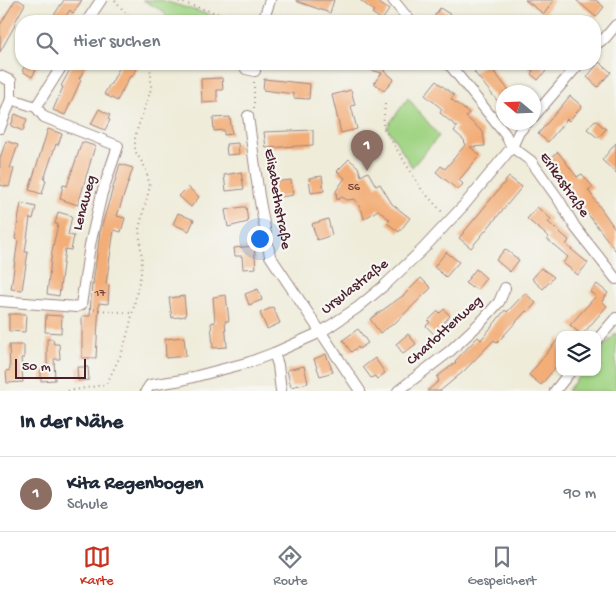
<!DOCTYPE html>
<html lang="de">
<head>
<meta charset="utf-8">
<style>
  body { margin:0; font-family:"Gochi Hand",sans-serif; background:#f2f2f3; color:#1f2937 }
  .controls { position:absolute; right:15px; bottom:15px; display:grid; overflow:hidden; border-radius:10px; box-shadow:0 1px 4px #0004 }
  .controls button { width:45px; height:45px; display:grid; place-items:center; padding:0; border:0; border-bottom:1px solid #e0e1e3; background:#fff; color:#1f2937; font:25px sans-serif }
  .compass { position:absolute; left:496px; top:85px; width:45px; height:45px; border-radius:50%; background:#fff; box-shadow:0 1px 4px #0004; rotate:289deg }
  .scale { position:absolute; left:15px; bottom:12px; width:71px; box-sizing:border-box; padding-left:5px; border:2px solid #4a1f2b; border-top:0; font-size:14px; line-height:18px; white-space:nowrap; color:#4a1f2b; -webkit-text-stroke:4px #f6f6f2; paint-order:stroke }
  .you { position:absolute; left:259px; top:238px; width:18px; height:18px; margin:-12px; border:4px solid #fff; border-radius:50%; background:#1a73e8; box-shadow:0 0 0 8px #1a73e833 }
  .badge { display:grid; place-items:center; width:32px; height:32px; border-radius:50%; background:#c8321e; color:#fff; font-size:16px; font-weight:700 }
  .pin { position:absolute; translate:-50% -41px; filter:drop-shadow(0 1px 2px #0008) }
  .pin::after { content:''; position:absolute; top:26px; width:18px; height:15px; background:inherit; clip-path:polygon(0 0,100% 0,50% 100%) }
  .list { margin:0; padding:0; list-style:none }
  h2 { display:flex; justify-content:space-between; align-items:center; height:65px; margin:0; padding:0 20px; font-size:21px }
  h2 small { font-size:16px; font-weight:400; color:#747a83 }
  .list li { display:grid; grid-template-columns:32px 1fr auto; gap:15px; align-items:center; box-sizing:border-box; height:75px; padding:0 20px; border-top:1px solid #e0e1e3 }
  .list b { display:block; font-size:19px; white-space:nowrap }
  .list p { margin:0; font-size:16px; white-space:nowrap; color:#747a83 }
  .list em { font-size:16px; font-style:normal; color:#747a83 }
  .icon { flex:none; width:28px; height:28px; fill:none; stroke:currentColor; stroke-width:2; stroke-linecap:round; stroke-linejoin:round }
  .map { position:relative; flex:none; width:616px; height:391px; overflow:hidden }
  .search { position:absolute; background:#fff; box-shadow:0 1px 4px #0004; left:15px; right:15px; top:15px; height:55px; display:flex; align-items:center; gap:12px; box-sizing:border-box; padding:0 18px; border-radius:20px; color:#747a83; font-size:19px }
  .sheet { height:140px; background:#fff }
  nav { display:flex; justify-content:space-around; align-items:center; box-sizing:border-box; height:70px; border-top:1px solid #e0e1e3; background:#fff; font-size:14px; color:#747a83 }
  nav a { display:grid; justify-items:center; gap:2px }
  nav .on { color:#c8321e }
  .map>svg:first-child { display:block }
</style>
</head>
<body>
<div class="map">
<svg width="616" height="391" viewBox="0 0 616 391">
  <rect width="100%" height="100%" fill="#f6f6f2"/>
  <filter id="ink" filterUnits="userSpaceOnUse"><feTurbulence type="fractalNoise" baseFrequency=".02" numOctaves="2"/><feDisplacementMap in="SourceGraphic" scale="10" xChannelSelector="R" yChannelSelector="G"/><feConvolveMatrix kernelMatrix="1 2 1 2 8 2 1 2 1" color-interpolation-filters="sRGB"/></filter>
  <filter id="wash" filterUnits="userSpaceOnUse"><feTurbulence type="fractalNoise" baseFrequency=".0096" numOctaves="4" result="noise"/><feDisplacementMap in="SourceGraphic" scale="20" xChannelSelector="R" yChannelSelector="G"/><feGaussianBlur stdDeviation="1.12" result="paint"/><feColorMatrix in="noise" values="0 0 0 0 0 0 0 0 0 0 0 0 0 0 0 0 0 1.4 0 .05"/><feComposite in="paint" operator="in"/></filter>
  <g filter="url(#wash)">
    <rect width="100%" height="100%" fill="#efecda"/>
    <g fill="#a1d484" stroke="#767a58">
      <path d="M143 0H161L230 21H168L164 12Z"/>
      <path d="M408 98 439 136 412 167 387 127Z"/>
      <path d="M616 333V391H567L583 372H597V355Z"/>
    </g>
    <g id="blocks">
      <g fill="#f3ae78">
        <path d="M15 0H19L25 4 14 24 15 25 0 52V25Z"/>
        <path d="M64 0H82L73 13 70 10 63 21H50Z"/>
        <path d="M296 0H334L330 13 296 1Z"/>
        <path d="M360 0H375L389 10 382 20 372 13 374 11Z"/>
        <path d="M525 0H554L544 14Z"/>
        <path d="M576 0H596L604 7 596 17Z"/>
        <path d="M440 8 448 13 461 21H431Z"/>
        <path d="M599 62 611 72 598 87 587 77Z"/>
        <path d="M26 64H39L32 77 22 71Z"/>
        <path d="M73 64H87L79 79 81 80 65 115 53 110 63 87 61 86Z"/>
        <path d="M121 64H139L132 77 130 76 117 101 104 94 110 84H111Z"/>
        <path d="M356 64H390L384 71 394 79 384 91 374 83 382 73 356 66Z"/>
        <path d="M485 64H488L510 92H504V109L474 72Z"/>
        <path d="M524 64H545L542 68 546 71 538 80 531 74 533 71Z"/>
        <path d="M222 78 223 90H217V102L202 103 201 79Z"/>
        <path d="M264 79 310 84 309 99 294 98V94L263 90Z"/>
        <path d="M436 81 454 95 451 99 469 113 466 117 483 132 485 146 470 147 480 155 459 180 463 184 458 190 436 172 441 166 445 169 466 144 464 142 465 141 454 131 457 127 440 113 442 109 425 95Z"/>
        <path d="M351 90 355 105 351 106 357 129 341 133 332 95Z"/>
        <path d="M570 96 582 106 569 121 567 119 548 142 538 134Z"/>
        <path d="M99 109 110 115 108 119 110 120 105 130 91 124Z"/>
        <path d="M15 114 27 119 23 131 11 126Z"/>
        <path d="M230 117 232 134 224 135V130L214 131 213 118Z"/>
        <path d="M595 120 606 129 598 138 587 129Z"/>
        <path d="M48 129 62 134 58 145 56 144 44 179 46 180 42 194 29 190Z"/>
        <path d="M313 130V145L266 148 264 132Z"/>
        <path d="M6 141 18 145 10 168 14 169 9 187 0 185V158Z"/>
        <path d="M82 142 95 146 78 205 60 199 63 185 67 186Z"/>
        <path d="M238 143 239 154 227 155 226 144Z"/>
        <path d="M616 143V173L602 160Z"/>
        <path d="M558 152 577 177 582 174 593 187 588 190 616 230V251L558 175 557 176 545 161Z"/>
        <path d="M349 159 358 167 361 176 368 172 376 186 380 184 392 204 410 218 399 232 387 223 390 220 378 210 364 219 362 211 355 199 347 200 342 197 337 200 336 191 345 178 337 171Z"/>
        <path d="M120 164 133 168 117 216 125 218 121 232 114 230 106 284 109 285 108 304 99 303 96 358H82V316H90L92 283 93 284 100 232Z"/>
        <path d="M241 172 244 189 226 191 224 175Z"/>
        <path d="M322 176 324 191 311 193 309 178Z"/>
        <path d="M509 177 522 187 471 248 459 238Z"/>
        <path d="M291 180 293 195 274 198 272 182Z"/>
        <path d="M188 187 199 197 191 207 179 196Z"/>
        <path d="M21 203 36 207 33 219 30 218 25 252H28L22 290 11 289 18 240 15 239Z"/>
        <path d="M242 207H246L248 222 228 227 225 210Z"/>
        <path d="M537 207 551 219 548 222 569 240 566 245 588 263 578 275 563 263 568 257 547 239 549 237 527 219Z"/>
        <path d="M58 212 72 216 68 235 74 236 71 250 65 249 59 296 47 294 52 251 58 224H55Z"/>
        <path d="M178 213 194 220 189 231 173 224Z"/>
        <path d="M328 219 332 235 317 240 312 224Z"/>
        <path d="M254 246 256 268 243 269 242 256H235L234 248Z"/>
        <path d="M505 249 519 260 510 272 496 260Z"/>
        <path d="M446 252 459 262 446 277 434 267Z"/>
        <path d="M541 268 554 277 543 289 532 279Z"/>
        <path d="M476 269 486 278 477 290 473 287 472 288 465 283Z"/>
        <path d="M421 278 431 288 396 322 380 333 370 319 404 295Z"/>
        <path d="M597 284 608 293 602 301 607 306 582 335 570 325 596 296 590 292Z"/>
        <path d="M258 289 262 300 249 305 245 294Z"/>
        <path d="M525 293 536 303 528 312 526 311 497 343 494 340 464 371 440 391H427L439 381 437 377 456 362 455 361 478 337 481 340 505 310 507 312Z"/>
        <path d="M226 295 229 321H225L227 347 213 348 211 323 215 322 213 297Z"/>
        <path d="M184 296 186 316 172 318 169 298Z"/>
        <path d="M273 307 280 323 267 329 260 313Z"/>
        <path d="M444 309 450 316 440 327 442 329 435 335 426 326 430 322 428 321 438 311 440 313Z"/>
        <path d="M9 314H26L25 332 9 331Z"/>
        <path d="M46 315 62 316 61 333 45 332Z"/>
        <path d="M358 329 368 343 359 349 358 347 351 352 343 340Z"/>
        <path d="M408 334 416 344 403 354 396 344Z"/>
        <path d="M184 337 186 356 166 358 165 339Z"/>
        <path d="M560 337V362L541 385 529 375Z"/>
        <path d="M47 339H53L54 344H59L60 359H54L55 380 41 381V370L47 369Z"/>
        <path d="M9 345H24V358H21L23 382 7 383 6 371 10 370Z"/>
        <path d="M326 354 333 372 320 376 314 359Z"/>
        <path d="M375 358 385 373 377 379 375 376 371 378 363 367Z"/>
        <path d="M304 366 308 383 291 387 287 370Z"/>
        <path d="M77 367H88L89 380 78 381Z"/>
      </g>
    </g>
  </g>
  <g filter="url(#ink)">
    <use href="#blocks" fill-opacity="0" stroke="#9c8682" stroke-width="1"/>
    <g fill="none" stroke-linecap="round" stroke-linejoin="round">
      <g stroke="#9c8682" stroke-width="12">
        <g id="street">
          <path d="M393 0 410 21"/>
          <path d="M87 21 101 0"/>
          <path d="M263 21 270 0"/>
          <path d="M595 45 605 38 616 25"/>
          <path d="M248 64 246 69 255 71"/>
          <path d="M449 64 505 134 512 147 531 161 559 200 575 227 616 279"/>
          <path d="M0 76 11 81V99L0 128"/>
          <path d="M36 107 63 64"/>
          <path d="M248 116 259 196 270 256 360 391"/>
          <path d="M534 116 579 64"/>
          <path d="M0 301 76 307 81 305 90 245 102 193 118 146 44 117 36 107 11 99"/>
          <path d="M597 340 616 318"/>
          <path d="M274 353 278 365 281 391"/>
          <path d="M146 391 150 385 182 380 250 362 274 353 321 332 357 308 386 284 422 250 465 204 512 147 519 132 528 122"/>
          <path d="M398 391 450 351 482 321 499 302 505 288"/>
          <path d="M555 391 570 372"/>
        </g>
      </g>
      <g stroke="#9c8682" stroke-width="2" stroke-dasharray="1 4" stroke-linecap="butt">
        <path d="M115 0 132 21"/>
        <path d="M174 0 242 21"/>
        <path d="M385 104 383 127 422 190 444 214"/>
        <path d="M254 108V80"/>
        <path d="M89 309 131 313"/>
        <path d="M68 391 103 385 107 383 122 352 129 329 141 273 142 260 139 229 150 186 145 167 135 151V136L151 89V73L148 64"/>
      </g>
      <use href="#street" stroke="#fff" stroke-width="10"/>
    </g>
  </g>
  <g text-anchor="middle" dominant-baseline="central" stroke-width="4.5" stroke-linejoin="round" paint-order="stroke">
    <g font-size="12" fill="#74433e">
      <text x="354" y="188">56</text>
      <text x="100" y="294">17</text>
    </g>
    <g font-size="15" fill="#4a1f2b" stroke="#f6f6f2">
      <text transform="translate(564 185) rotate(55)">Erikastraße</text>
      <text transform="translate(277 199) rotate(80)">Elisabethstraße</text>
      <text transform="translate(85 203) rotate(-75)">Lenaweg</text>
      <text transform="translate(355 287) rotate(-38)">Ursulastraße</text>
      <text transform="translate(445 331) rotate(-42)">Charlottenweg</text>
    </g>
  </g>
</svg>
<div class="controls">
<button><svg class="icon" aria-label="layers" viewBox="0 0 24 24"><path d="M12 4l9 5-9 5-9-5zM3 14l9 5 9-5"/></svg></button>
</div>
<svg class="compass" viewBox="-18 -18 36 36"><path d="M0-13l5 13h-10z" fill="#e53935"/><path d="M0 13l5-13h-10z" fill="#747a83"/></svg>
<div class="scale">50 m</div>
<div class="you"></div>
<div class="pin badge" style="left:367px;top:171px;background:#8d6e63">1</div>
<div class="search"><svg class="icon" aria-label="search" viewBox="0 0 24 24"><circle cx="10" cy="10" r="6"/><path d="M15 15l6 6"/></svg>Hier suchen</div>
</div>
<section class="sheet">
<h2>In der Nähe<small></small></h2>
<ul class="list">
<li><span class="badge" style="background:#8d6e63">1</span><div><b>Kita Regenbogen</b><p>Schule</p></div><em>90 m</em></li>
</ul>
</section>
<nav>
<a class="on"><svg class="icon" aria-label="map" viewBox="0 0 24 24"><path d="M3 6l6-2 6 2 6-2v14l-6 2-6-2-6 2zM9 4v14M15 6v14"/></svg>Karte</a>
<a><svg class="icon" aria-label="directions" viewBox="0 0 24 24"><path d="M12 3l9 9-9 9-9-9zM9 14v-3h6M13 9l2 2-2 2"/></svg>Route</a>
<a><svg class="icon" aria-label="saved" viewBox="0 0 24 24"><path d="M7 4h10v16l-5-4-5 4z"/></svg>Gespeichert</a>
</nav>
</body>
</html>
